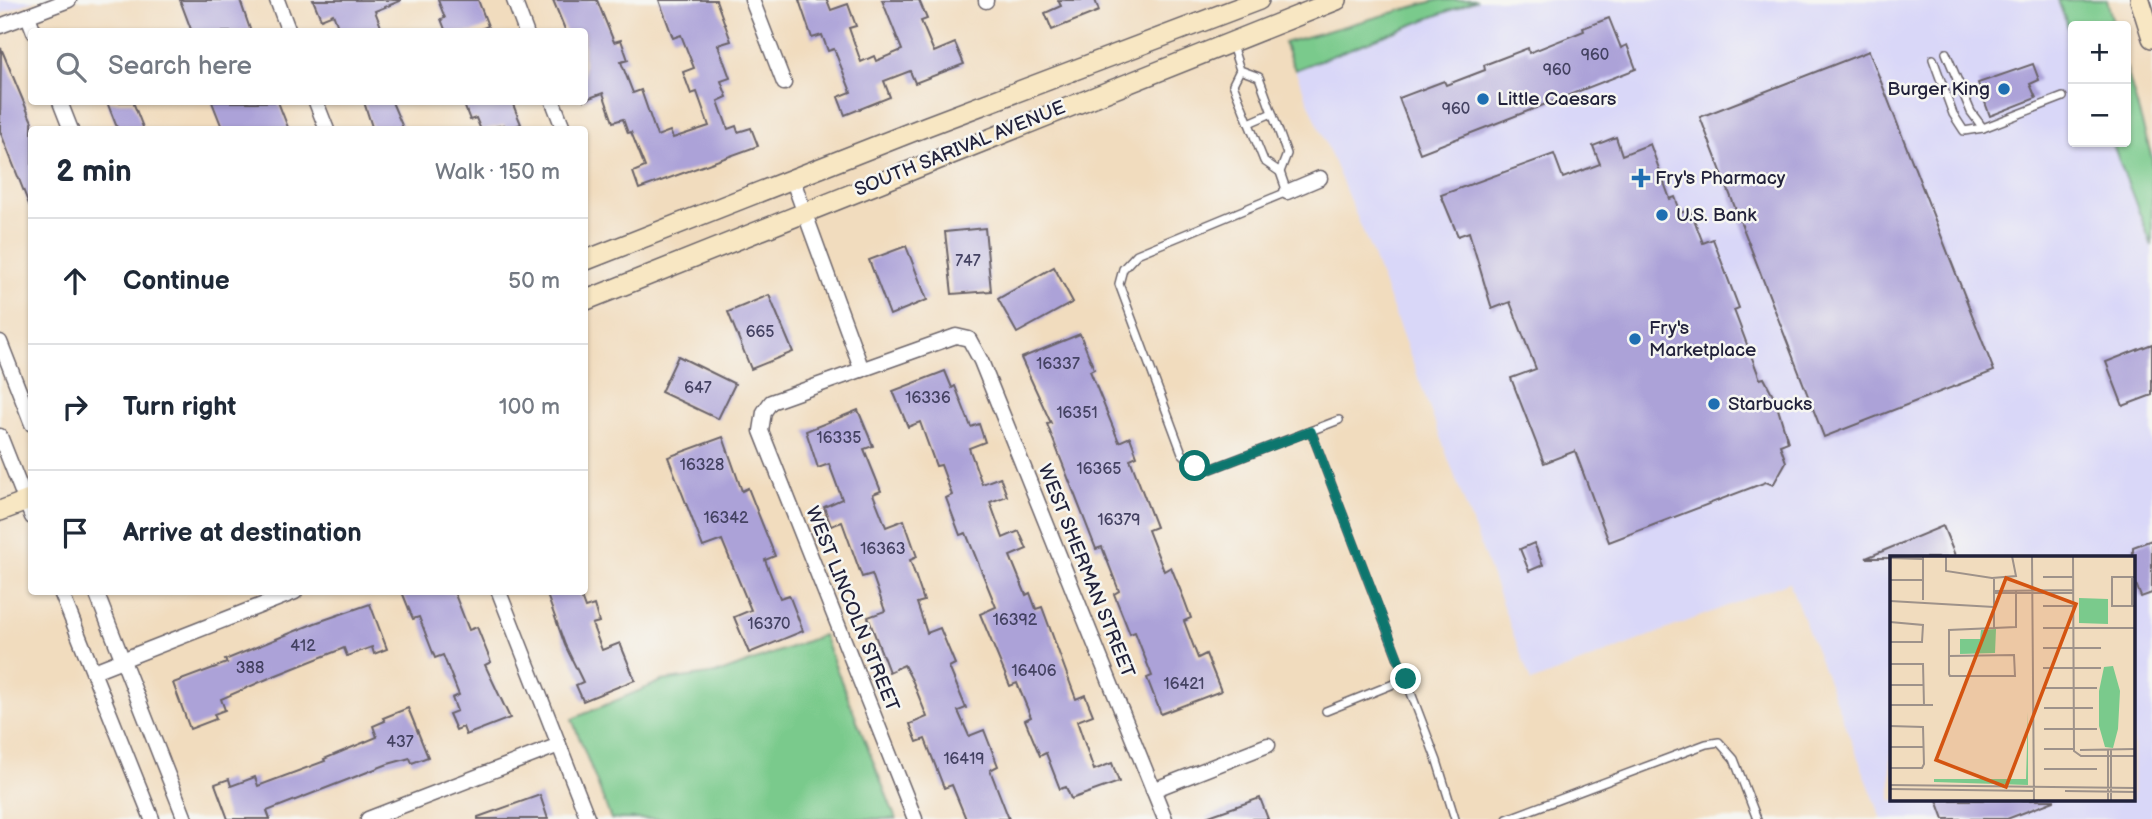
<!DOCTYPE html>
<html lang="en">
<head>
<meta charset="utf-8">
<style>
  body { margin:0; font-family:"Balsamiq Sans",sans-serif; background:#f2f2f3; color:#1f2937 }
  .controls { position:absolute; right:21px; top:21px; display:grid; overflow:hidden; border-radius:7px; box-shadow:0 2px 5px #0004 }
  .controls button { width:63px; height:63px; display:grid; place-items:center; padding:0; border:0; border-bottom:2px solid #e0e1e3; background:#fff; color:#1f2937; font:35px sans-serif }
  .stop { position:absolute; width:21px; height:21px; margin:-16px; border:5px solid #0f766e; border-radius:50%; background:#fff }
  .stop.end { background:#0f766e; border-color:#fff; box-shadow:0 2px 7px #0008 }
  .list { margin:0; padding:0; list-style:none }
  h2 { display:flex; justify-content:space-between; align-items:center; height:91px; margin:0; padding:0 28px; font-size:30px }
  h2 small { font-size:23px; font-weight:400; color:#747a83 }
  .list li { display:grid; grid-template-columns:46px 1fr auto; gap:21px; align-items:center; box-sizing:border-box; height:126px; padding:0 28px; border-top:2px solid #e0e1e3 }
  .list b { display:block; font-size:26px; white-space:nowrap }
  .list em { font-size:23px; font-style:normal; color:#747a83 }
  .icon { flex:none; width:38px; height:38px; fill:none; stroke:currentColor; stroke-width:2; stroke-linecap:round; stroke-linejoin:round }
  .map { position:relative; flex:none; width:2152px; height:819px; overflow:hidden }
  .search { position:absolute; background:#fff; box-shadow:0 2px 5px #0004; left:28px; top:28px; width:560px; height:77px; display:flex; align-items:center; gap:18px; box-sizing:border-box; padding:0 24px; border-radius:7px; color:#747a83; font-size:26px }
  .panel { position:absolute; background:#fff; box-shadow:0 2px 5px #0004; left:28px; top:126px; width:560px; height:469px; border-radius:7px }
  .map>svg:first-child { display:block }
</style>
</head>
<body>
<div class="map">
<svg width="2152" height="819" viewBox="0 0 2152 819">
  <rect width="100%" height="100%" fill="#f6f6f2"/>
  <filter id="ink" filterUnits="userSpaceOnUse"><feTurbulence type="fractalNoise" baseFrequency=".0143" numOctaves="2"/><feDisplacementMap in="SourceGraphic" scale="14" xChannelSelector="R" yChannelSelector="G"/><feConvolveMatrix kernelMatrix="1 2 1 2 8 2 1 2 1" color-interpolation-filters="sRGB"/></filter>
  <filter id="wash" filterUnits="userSpaceOnUse"><feTurbulence type="fractalNoise" baseFrequency=".00686" numOctaves="4" result="noise"/><feDisplacementMap in="SourceGraphic" scale="28" xChannelSelector="R" yChannelSelector="G"/><feGaussianBlur stdDeviation="1.57" result="paint"/><feColorMatrix in="noise" values="0 0 0 0 0 0 0 0 0 0 0 0 0 0 0 0 0 1.4 0 .05"/><feComposite in="paint" operator="in"/></filter>
  <g filter="url(#wash)">
    <rect width="100%" height="100%" fill="#f1dcbe"/>
    <g fill="#d9d7f8" fill-rule="evenodd">
      <path d="M0 0H35L0 14Z"/>
      <path d="M1477 0H2057L2073 41V142H2112L2152 246V819H1882L1789 582 1531 682 1372 253 1295 70ZM1891 558H2133V800H1891Z"/>
    </g>
    <g fill="#7aca8c" stroke="#4e7664" stroke-width="2">
      <path d="M1438 0H1477L1295 70 1284 43Z"/>
      <path d="M2058 0H2107L2114 26H2073V41Z"/>
      <path d="M2126 67 2152 158V246L2112 142H2126Z"/>
      <path d="M823 635 896 819H611L572 719 662 681 723 672Z"/>
    </g>
    <g id="blocks">
      <g fill="#aca2d8">
        <path d="M180 0H240L251 32H192Z"/>
        <path d="M313 0H400V1L375 11 383 32H340L333 14 321 19Z"/>
        <path d="M438 0H478L488 26 474 32H446L441 19 445 18Z"/>
        <path d="M553 0H597L614 42 621 40 628 60 621 62 633 93 641 90 657 136 670 131 673 138 709 126 697 92 691 94 683 72 694 68 681 35 673 38 659 0H716L731 41 718 45 730 78 721 81 727 97 718 101 728 129 736 126 738 132 751 128 758 146 639 189 633 172 645 167 631 132 628 133 623 119 613 122 603 93 584 100V32H566Z"/>
        <path d="M799 0H827L831 10 848 4 856 26 849 28 861 62 874 56 876 61 902 50 882 0H919L927 19 921 21 934 52 955 43 964 64 915 83 910 71 884 81 890 97 845 115 838 97 851 92 834 49 828 51 822 35 812 38Z"/>
        <path d="M1058 0H1095L1099 11 1052 30 1045 13 1061 6Z"/>
        <path d="M1609 18 1621 48 1627 45 1636 69 1420 153 1399 98 1444 81 1446 85 1485 70 1484 65 1528 48 1529 53 1584 31 1583 28Z"/>
        <path d="M1 48 32 122V212L0 131Z"/>
        <path d="M1869 51 1994 371 1824 437 1700 117Z"/>
        <path d="M2033 64 2039 80 2030 84 2036 98 1990 116 1978 83Z"/>
        <path d="M107 102H133L144 130H118Z"/>
        <path d="M212 102H278L289 130H223Z"/>
        <path d="M364 102H392L404 130H373Z"/>
        <path d="M463 102H512L521 124 506 130 504 125 481 130 476 118 470 120Z"/>
        <path d="M1616 137 1622 155 1650 144 1670 199 1675 197 1681 213 1690 209 1703 243 1713 239 1739 308 1734 310 1760 379 1764 378 1775 399 1788 442 1780 445 1786 462 1773 485 1766 482 1609 542 1575 451 1544 463 1511 378 1536 369 1510 302 1492 309 1469 232 1458 236 1441 195 1554 154 1563 178 1600 164 1593 146Z"/>
        <path d="M985 228 991 291 952 294 945 232Z"/>
        <path d="M906 246 927 300 890 315 869 260Z"/>
        <path d="M1054 267 1073 302 1017 333 998 299Z"/>
        <path d="M769 295 793 352 751 369 728 312Z"/>
        <path d="M1080 334 1094 369 1090 371 1119 442 1130 437 1137 456 1130 459 1156 527 1148 530 1164 571 1171 567 1184 599 1191 618 1184 621 1198 658 1206 654 1221 691 1161 714 1147 678 1152 676 1135 632 1130 634 1114 594 1119 591 1102 547 1096 549 1047 424 1051 423 1021 358Z"/>
        <path d="M2152 344V395L2123 406 2106 362Z"/>
        <path d="M678 356 735 384 718 419 661 392Z"/>
        <path d="M945 371 952 388 955 386 971 427 979 424 985 442 969 448 982 484 1000 477 1007 496 990 502 1003 538 1019 531 1027 549 1010 556 1026 595 1030 593 1036 609 1042 607 1076 699 1085 695 1093 715 1077 721 1094 770 1112 763 1119 782 1071 799 1066 787 1060 789 1046 753 1040 756 1025 720 1031 717 1017 683 1010 686 980 614 996 607 966 533 960 535 946 498 952 495 941 465 936 466 920 422 908 427 893 391Z"/>
        <path d="M858 410 873 446 864 449 881 491 873 494 886 527 904 520 917 557 910 560 924 601 917 603 927 633 940 628 955 664 949 667 966 708 958 711 969 736 984 730 998 766 990 770 1009 819H966L952 785 944 788 925 739 917 742 910 724 927 717 913 682 904 665 889 672 868 617 885 611 872 574 862 577 842 522 831 526 824 507 842 499 829 464 818 468 806 431Z"/>
        <path d="M723 437 742 491 748 488 775 556 765 560 780 598 789 595 803 631 749 653 734 617 751 610 722 540 703 547 668 457Z"/>
        <path d="M1943 526 1956 558H1866Z"/>
        <path d="M2152 540V593L2141 597 2133 576V547Z"/>
        <path d="M1534 543 1543 565 1529 571 1520 549Z"/>
        <path d="M402 592H454L469 630 477 627 491 662 485 665 510 718 466 735 463 727 456 730 449 714 457 711 452 698 459 695 443 655 435 658 419 617 413 619Z"/>
        <path d="M546 592H579L585 608 594 605 599 622 592 624 602 650 620 643 635 680 583 701 576 685 583 682 565 645Z"/>
        <path d="M370 604 387 649 374 654 372 647 347 656 344 648 274 676 221 699 225 710 214 714 216 719 190 729 173 683 227 663 225 660 315 623Z"/>
        <path d="M408 708 428 757 412 763 410 758 388 764 267 811 270 819H228L215 784 229 779 231 786 255 777 258 786 325 761 324 759 377 737 373 726 385 721 383 718Z"/>
        <path d="M540 795 548 819H478V817Z"/>
        <path d="M1260 798 1268 819H1206V817Z"/>
        <path d="M1937 800H2054V801L2007 819H1944Z"/>
      </g>
    </g>
  </g>
  <g filter="url(#ink)">
    <use href="#blocks" fill-opacity="0" stroke="#6a6369" stroke-width="2"/>
    <g fill="none" stroke-linecap="round" stroke-linejoin="round">
      <g stroke="#6a6369" stroke-width="10">
        <g id="service">
          <path d="M1232 45 1240 70 1233 84 1264 161 1280 172 1287 154 1259 77 1240 70"/>
          <path d="M1946 53 1971 112 1983 128"/>
          <path d="M1933 59 1953 114 1964 131 1983 128 2063 97"/>
          <path d="M1249 123 1272 113"/>
          <path d="M1280 172 1287 192 1137 254 1123 269 1119 284 1182 453 1195 466 1211 469 1339 420"/>
          <path d="M1311 431 1437 761 1455 819"/>
          <path d="M1326 711 1406 679"/>
          <path d="M1507 819 1706 744 1719 742 1734 759 1757 819"/>
        </g>
      </g>
      <g stroke="#6a6369" stroke-width="17">
        <g id="minor">
          <path d="M277 0 289 32"/>
          <path d="M514 0 526 32"/>
          <path d="M752 0 784 83"/>
          <path d="M986 0V1"/>
          <path d="M28 16 34 32"/>
          <path d="M0 26 69 0"/>
          <path d="M60 102 71 130"/>
          <path d="M316 102 327 130"/>
          <path d="M553 102 564 130"/>
          <path d="M792 178 862 370"/>
          <path d="M1287 192 1320 178"/>
          <path d="M0 342 32 424"/>
          <path d="M0 436 32 517"/>
          <path d="M61 592 152 819"/>
          <path d="M96 592 185 819"/>
          <path d="M499 592 588 819"/>
          <path d="M94 671 295 592"/>
          <path d="M1153 790 1268 745"/>
          <path d="M368 819 559 745"/>
          <path d="M915 819 761 431 764 412 771 402 956 336 969 339 981 361 1165 819"/>
        </g>
      </g>
      <g stroke="#6a6369" stroke-width="22">
        <g id="secondary">
          <path d="M2140 0 2152 38"/>
          <path d="M584 261 927 126 1259 0"/>
          <path d="M584 301 1337 0"/>
          <path d="M0 511 32 499"/>
        </g>
      </g>
      <use href="#service" stroke="#fff" stroke-width="7"/>
      <use href="#minor" stroke="#fff" stroke-width="14"/>
      <use href="#secondary" stroke="#f8e7c3" stroke-width="19"/>
    </g>
  </g>
  <g fill="none" stroke-linecap="round" stroke-linejoin="round" filter="url(#ink)">
    <path stroke="#0f766e" stroke-width="9" d="M1195 466 1211 469 1311 431 1406 679"/>
  </g>
  <g fill="#1f6fb2" stroke="#f6f6f2" stroke-width="2.5">
    <circle cx="2004" cy="89" r="7"/>
    <circle cx="1483" cy="99" r="7"/>
    <path d="M1637.5 167.5h7v7h7v7h-7v7h-7v-7h-7v-7h7z"/>
    <circle cx="1662" cy="215" r="7"/>
    <circle cx="1635" cy="339" r="7"/>
    <circle cx="1714" cy="404" r="7"/>
  </g>
  <g text-anchor="middle" dominant-baseline="central" stroke-width="5" stroke-linejoin="round" paint-order="stroke">
    <g font-size="16" fill="#444262">
      <text x="1595" y="55">960</text>
      <text x="1557" y="70">960</text>
      <text x="1456" y="109">960</text>
      <text x="968" y="261">747</text>
      <text x="760" y="332">665</text>
      <text x="1058" y="364">16337</text>
      <text x="698" y="388">647</text>
      <text x="928" y="398">16336</text>
      <text x="1077" y="413">16351</text>
      <text x="839" y="438">16335</text>
      <text x="702" y="465">16328</text>
      <text x="1099" y="469">16365</text>
      <text x="726" y="518">16342</text>
      <text x="1119" y="520">16379</text>
      <text x="883" y="549">16363</text>
      <text x="1015" y="620">16392</text>
      <text x="769" y="624">16370</text>
      <text x="303" y="646">412</text>
      <text x="250" y="668">388</text>
      <text x="1034" y="671">16406</text>
      <text x="1184" y="684">16421</text>
      <text x="400" y="742">437</text>
      <text x="964" y="759">16419</text>
    </g>
    <g font-size="19" fill="#22223b" stroke="#f6f6f2" text-anchor="start">
      <text x="1990" y="89" text-anchor="end">Burger King</text>
      <text x="1497" y="99">Little Caesars</text>
      <text x="1655" y="178">Fry's Pharmacy</text>
      <text x="1676" y="215">U.S. Bank</text>
      <text x="1649" y="328">Fry's<tspan x="1649" dy="22">Marketplace</tspan></text>
      <text x="1728" y="404">Starbucks</text>
    </g>
    <g font-size="19" fill="#22223b" stroke="#f6f6f2">
      <text transform="translate(960 149) rotate(-22)">SOUTH SARIVAL AVENUE</text>
      <text transform="translate(1086 571) rotate(68)">WEST SHERMAN STREET</text>
      <text transform="translate(852 609) rotate(68)">WEST LINCOLN STREET</text>
    </g>
  </g>
  <g transform="translate(1890 556)">
    <rect width="245" height="245" fill="#f1dcbe"/>
    <path d="M189 42 218 43V68L189 67ZM106 73 105 97 70 98V83H90L91 74ZM223 110 230 135 228 173 223 192 215 191 209 170V135L214 111ZM138 156V229L44 226V223H136Z" fill="#7aca8c"/>
    <path fill="none" stroke="#9e928a" stroke-width="2" d="M33 0V44M56 0V15L102 22 126 20 122 0M142 0 144 245M183 0 184 195 191 200H245M0 2 33 3M153 21H184M245 21H222V50H245M104 22V72M0 24H33M104 35 184 34M104 37H183M0 45 104 51M153 50H184M242 50V21M0 66 33 69 32 86H0M153 72H245M153 92H211M59 100 124 99 125 120H60L59 118V74L126 71V34M0 108H33L34 149M153 112H211M0 129H33M154 132H207M0 149H43M154 152H203M0 170 33 171 34 208 32 212H0M154 173H207M0 191H34M154 193H183M221 193V245M190 194 245 193M154 213H207M0 229 245 232M0 233 144 235M175 235 245 236M218 245V193"/>
    <path fill="#d45411" fill-opacity="0.15" stroke="#d45411" stroke-width="3.5" d="M116 22 186 48 116 231 46 204Z"/>
    <rect width="245" height="245" fill="none" stroke="#22223b" stroke-width="3.5"/>
  </g>
</svg>
<div class="controls">
<button>+</button>
<button>−</button>
</div>
<div class="stop" style="left:1195px;top:466px"></div>
<div class="stop end" style="left:1406px;top:679px"></div>
<div class="search"><svg class="icon" aria-label="search" viewBox="0 0 24 24"><circle cx="10" cy="10" r="6"/><path d="M15 15l6 6"/></svg>Search here</div>
<section class="panel">
<h2>2 min<small>Walk · 150 m</small></h2>
<ul class="list">
<li><svg class="icon" aria-label="ahead" viewBox="0 0 24 24"><path d="M12 20V5M6 11l6-6 6 6"/></svg><div><b>Continue</b></div><em>50 m</em></li>
<li><svg class="icon" aria-label="right" viewBox="0 0 24 24"><path d="M7 20v-9h11M14 6l5 5-5 5"/></svg><div><b>Turn right</b></div><em>100 m</em></li>
<li><svg class="icon" aria-label="arrive" viewBox="0 0 24 24"><path d="M6 21V4h12l-3 4 3 4H6"/></svg><div><b>Arrive at destination</b></div></li>
</ul>
</section>
</div>
</body>
</html>
